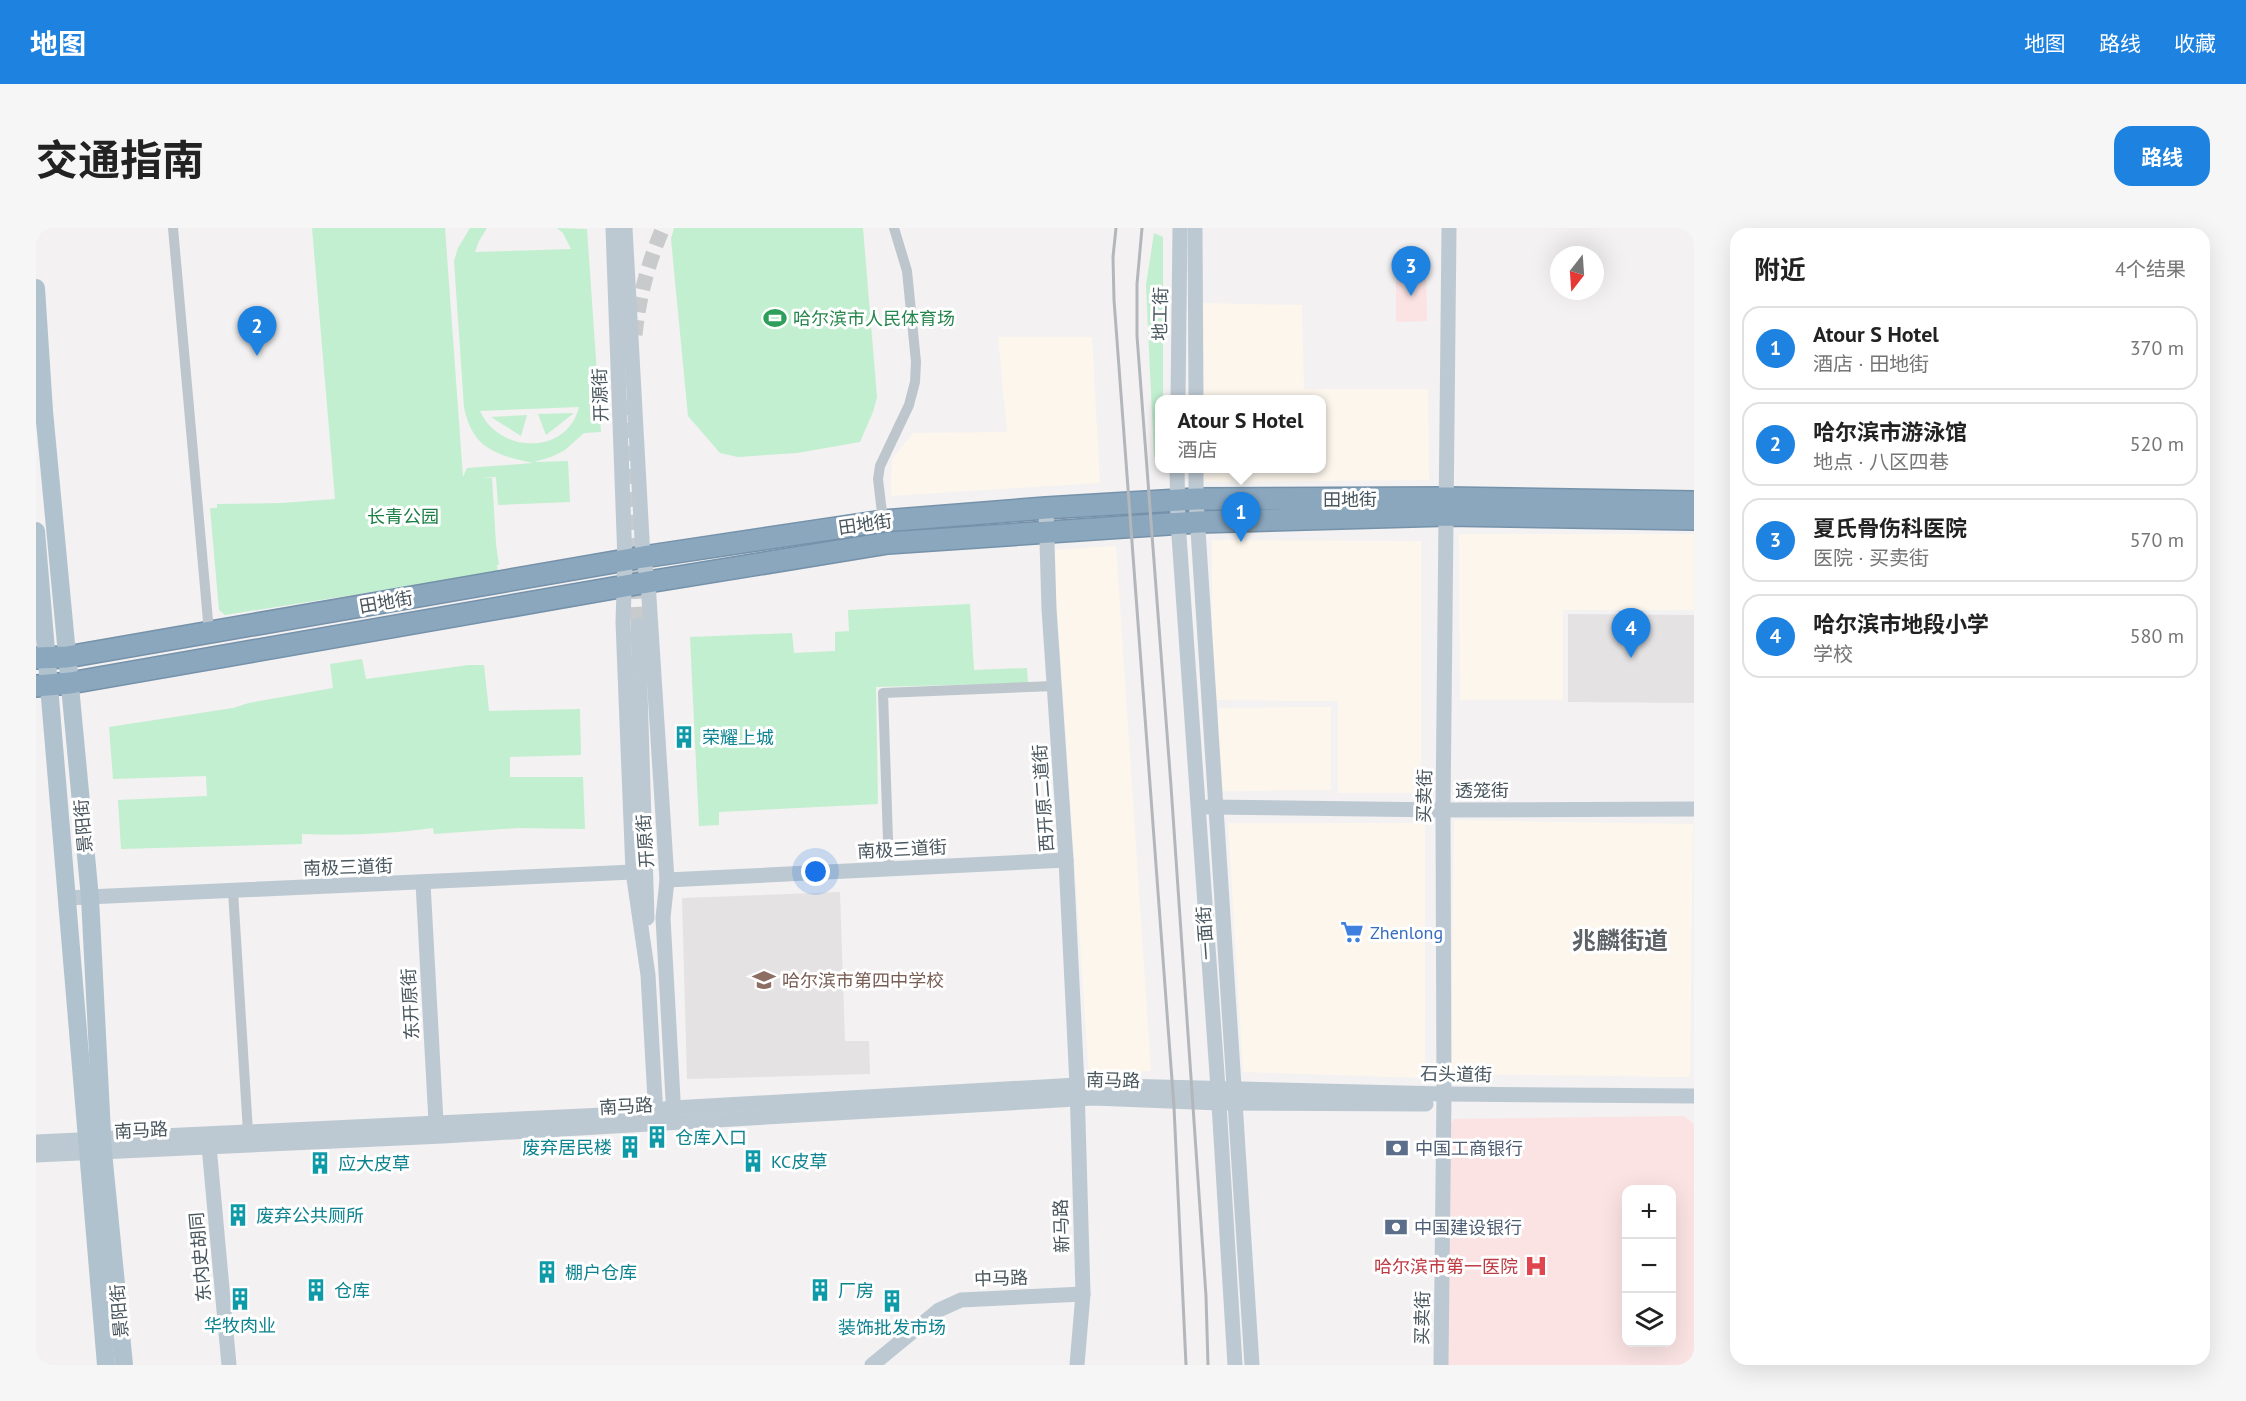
<!DOCTYPE html>
<html lang="zh">
<head>
<meta charset="utf-8">
<style>
  body { margin:0; font-family:"PT Sans","Noto Sans SC",sans-serif; background:#f6f6f6; color:#222 }
  .controls { position:absolute; right:18px; bottom:18px; display:grid; overflow:hidden; border-radius:12px; box-shadow:0 6px 24px #0002 }
  .controls button { width:54px; height:54px; display:grid; place-items:center; padding:0; border:0; border-bottom:2px solid #e0e0e0; background:#fff; color:#222; font:30px sans-serif }
  .compass { position:absolute; left:1514px; top:18px; width:54px; height:54px; border-radius:50%; background:#fff; box-shadow:0 6px 24px #0002; rotate:197deg }
  .you { position:absolute; left:780px; top:644px; width:21px; height:21px; margin:-15px; border:4px solid #fff; border-radius:50%; background:#1a73e8; box-shadow:0 0 0 9px #1a73e833 }
  .badge { display:grid; place-items:center; width:39px; height:39px; border-radius:50%; background:#1e82e0; color:#fff; font-size:20px; font-weight:700 }
  .pin { position:absolute; translate:-50% -50px; filter:drop-shadow(0 2px 3px #0008) }
  .pin::after { content:''; position:absolute; top:32px; width:21px; height:18px; background:inherit; clip-path:polygon(0 0,100% 0,50% 100%) }
  .popup { position:absolute; left:1119px; top:167px; width:171px; height:78px; box-sizing:border-box; display:grid; place-content:center; border-radius:12px; background:#fff; filter:drop-shadow(0 2px 4px #0005); font-size:20px; white-space:nowrap; color:#767676 }
  .popup b { font-size:22px; color:#222 }
  .popup::after { content:''; position:absolute; left:50%; top:100%; margin-left:-12px; border:12px solid transparent; border-top-color:#fff }
  .list { margin:0; padding:0; list-style:none }
  h2 { display:flex; justify-content:space-between; align-items:center; height:78px; margin:0; padding:0 24px; font-size:26px }
  h2 small { font-size:20px; font-weight:400; color:#767676 }
  .list li { display:grid; grid-template-columns:39px 1fr auto; gap:18px; align-items:center; box-sizing:border-box; height:84px; margin:0 12px 12px; padding:0 12px; border:2px solid #e0e0e0; border-radius:18px }
  .list b { display:block; font-size:22px; white-space:nowrap }
  .list p { margin:0; font-size:20px; white-space:nowrap; color:#767676 }
  .list em { font-size:20px; font-style:normal; color:#767676 }
  .icon { flex:none; width:33px; height:33px; fill:none; stroke:currentColor; stroke-width:2; stroke-linecap:round; stroke-linejoin:round }
  .map { position:relative; flex:none; width:1658px; height:1137px; overflow:hidden; border-radius:18px }
  header { display:flex; align-items:center; gap:36px; box-sizing:border-box; height:84px; padding:0 30px; background:#1e82e0; color:#fff }
  header strong { font-size:28px }
  nav { display:flex; gap:33px; margin-inline-start:auto; font-size:21px }
  .intro { display:flex; align-items:center; justify-content:space-between; box-sizing:border-box; height:144px; padding:0 36px }
  h1 { margin:0; font-size:42px }
  .button { padding:15px 27px; border-radius:18px; background:#1e82e0; color:#fff; font-size:21px; font-weight:700 }
  main { display:flex; gap:36px; padding:0 36px }
  aside { flex:1; background:#fff; border-radius:18px; box-shadow:0 6px 24px #0002 }
  .map>svg:first-child { display:block }
</style>
</head>
<body>
<header>
<strong>地图</strong>
<nav><a>地图</a><a>路线</a><a>收藏</a></nav>
</header>
<div class="intro"><h1>交通指南</h1><a class="button">路线</a></div>
<main>
<div class="map">
<svg width="1658" height="1137" viewBox="0 0 1658 1137">
  <rect width="100%" height="100%" fill="#f3f1f1"/>
  <g fill="#fcf6ec">
    <path d="M1164 75 1266 77 1268 161H1392L1393 252 1167 254V241L1286 240V172L1166 171Z"/>
    <path d="M962 109H1056L1064 255 855 268 856 231 877 205 971 204Z"/>
    <path d="M1423 306H1658V382H1527V472H1424Z"/>
    <path d="M1176 312 1385 313V565H1302V473L1176 472Z"/>
    <path d="M1080 318 1115 843 1053 847 1017 322Z"/>
    <path d="M1295 479V562L1182 563V480Z"/>
    <path d="M1418 592 1657 596 1654 849 1415 846Z"/>
    <path d="M1192 595H1389V850L1207 844Z"/>
  </g>
  <g fill="#e4e2e3">
    <path d="M1532 386 1658 387V475L1532 474Z"/>
    <path d="M804 664 809 813H833L834 846 651 851 646 670Z"/>
  </g>
  <g fill="#fbe3e3" fill-rule="evenodd">
    <path d="M1360 43H1390L1391 93 1360 94Z"/>
    <path d="M1648 888 1658 896V1137H1407L1411 900 1418 891ZM1590 962H1636V1114H1590Z"/>
  </g>
  <g fill="#c1efcf" fill-rule="evenodd">
    <path d="M276 0H409L427 249 431 240 497 235C461 227 436 221 428 179L418 33 422 20 434 0H451L443 13 439 24 535 21 527 5 521 0 551 1 565 204 548 205 529 222 515 229 498 234 532 233 534 274 462 277 460 249 445 250H456L460 316 463 337H461L462 344 189 387 183 382 174 280H181V276L246 275 299 271ZM543 179C531 228 463 226 444 183Z"/>
    <path d="M638 0H827L841 169 837 184 824 214 761 225 702 229 684 225 652 188 635 11Z"/>
    <path d="M1118 5 1127 9V171L1124 172V231L1118 229 1110 57Z"/>
    <path d="M538 185 510 207 502 186Z"/>
    <path d="M491 187 485 208 455 189Z"/>
    <path d="M934 376 938 442 991 440 992 455 840 459 842 576 683 584V597L663 598 654 409 756 405 758 425 799 423V404L813 403 812 382Z"/>
    <path d="M326 431 330 451 433 437H448L453 483 544 481 545 527 474 529V549H547L549 601 482 600 398 606 397 600C353 606 311 608 266 606V616L85 621 82 572 171 568 170 548 77 551 73 499 197 480 213 475 297 460 294 436Z"/>
  </g>
  <g fill="none" stroke-linecap="round" stroke-linejoin="round">
    <g stroke="#c8cacc" stroke-width="15" stroke-dasharray="15 8" stroke-linecap="butt">
      <path d="M599 107C603 69 612 35 627 0"/>
      <path d="M592 172V204L602 397"/>
    </g>
    <g stroke="#7592aa" stroke-width="24">
      <g id="highway">
        <path d="M0 430 31 429 607 329 847 293 1010 280 1160 271 1411 270 1658 274"/>
        <path d="M0 458 34 455 612 354 852 315 1162 294 1411 287 1658 291"/>
      </g>
    </g>
    <g stroke="#bdc6cd" stroke-width="10">
      <path d="M137 0 173 404"/>
      <path d="M847 293 842 251 844 238 873 177 879 154 880 134 871 43 858 0"/>
      <path d="M853 641 847 465 1018 458"/>
      <path d="M197 663 212 904"/>
    </g>
    <g stroke="#bdc9d2" stroke-width="15">
      <path d="M577 0 589 333 587 394 597 644 612 747 620 889"/>
      <path d="M589 0 607 329 612 354 631 652 627 690 638 889"/>
      <path d="M1159 0 1160 172"/>
      <path d="M1142 172 1144 0"/>
      <path d="M1141 240 1142 294 1182 860 1199 1137"/>
      <path d="M1160 240V271L1216 1137"/>
      <path d="M1010 280 1013 381 1030 632 1041 857 1047 1066 1041 1137"/>
      <path d="M602 397 611 690"/>
      <path d="M1172 579 1407 582 1658 581"/>
      <path d="M631 652 1030 632"/>
      <path d="M387 655 400 894"/>
      <path d="M30 670 597 644"/>
      <path d="M0 914 589 886 637 880 1041 857 1408 866 1658 868"/>
      <path d="M173 918 193 1137"/>
      <path d="M0 927 407 908 1057 870 1183 875 1390 876"/>
      <path d="M836 1137 903 1082 925 1072 1047 1066"/>
      <path d="M1405 1137 1408 866 1407 582 1413 0"/>
    </g>
    <g stroke="#b1c2cf" stroke-width="18">
      <path d="M0 60 8 183 54 670 67 924 88 1137"/>
      <path d="M0 303 70 1137"/>
    </g>
    <use href="#highway" stroke="#8aa7be" stroke-width="21"/>
    <g stroke="#b3b7bb" stroke-width="3">
      <path d="M1080 0 1077 29 1078 72 1138 879 1150 1137"/>
      <path d="M1106 0 1101 56V108L1135 558 1170 1068 1172 1137"/>
    </g>
  </g>
  <defs>
    <g id="stadium-bare" transform="scale(1.8)"><path d="M0-5a6.5 5 0 1 0 0 10a6.5 5 0 1 0 0-10ZM-3.5-1.8h7v3.6h-7Z" fill="#2e9e5b" stroke="#fff" stroke-width="2.5" paint-order="stroke"/></g>
    <g id="building-bare" transform="scale(1.8)"><path d="M-4-6H4V6H1V3H-1V6H-4ZM-2.5-4.3h1.7v1.8h-1.7ZM.8-4.3h1.7v1.8H.8ZM-2.5-1h1.7V.8h-1.7ZM.8-1h1.7V.8H.8Z" fill="#0f9aa8" stroke="#fff" stroke-width="2.5" paint-order="stroke"/></g>
    <g id="supermarket-bare" transform="scale(1.8)"><path d="M-6-5.5h2.5l.6 2H6L4.5 2H-2.5L-4.4-4H-6ZM-1.5 3.2a1.3 1.3 0 1 0 .1 0ZM3 3.2a1.3 1.3 0 1 0 .1 0Z" fill="#3f7fe0" stroke="#fff" stroke-width="2.5" paint-order="stroke"/></g>
    <g id="school-bare" transform="scale(1.8)"><path d="M0-5L7-2L0 1L-7-2ZM-4 1L0 2.5L4 1V4Q0 6-4 4Z" fill="#8d6e63" stroke="#fff" stroke-width="2.5" paint-order="stroke"/></g>
    <g id="bank-bare" transform="scale(1.8)"><path d="M-6-4H6V4H-6ZM0-2.3a2.3 2.3 0 1 0 0 4.6a2.3 2.3 0 1 0 0-4.6Z" fill="#5c6f8a" stroke="#fff" stroke-width="2.5" paint-order="stroke"/></g>
    <g id="hospital-bare" transform="scale(1.8)"><path d="M-5-5h3v3.5h4V-5h3V5h-3V1.5h-4V5h-3Z" fill="#e0444e" stroke="#fff" stroke-width="2.5" paint-order="stroke"/></g>
  </defs>
  <g fill-rule="evenodd">
    <use href="#stadium-bare" x="739" y="90"/>
    <use href="#building-bare" x="648" y="509"/>
    <use href="#supermarket-bare" x="1316" y="704"/>
    <use href="#school-bare" x="728" y="752"/>
    <use href="#building-bare" x="621" y="909"/>
    <use href="#building-bare" x="594" y="919"/>
    <use href="#bank-bare" x="1361" y="920"/>
    <use href="#building-bare" x="717" y="933"/>
    <use href="#building-bare" x="284" y="935"/>
    <use href="#building-bare" x="202" y="987"/>
    <use href="#bank-bare" x="1360" y="999"/>
    <use href="#hospital-bare" x="1500" y="1038"/>
    <use href="#building-bare" x="511" y="1044"/>
    <use href="#building-bare" x="280" y="1062"/>
    <use href="#building-bare" x="784" y="1062"/>
    <use href="#building-bare" x="204" y="1071"/>
    <use href="#building-bare" x="856" y="1073"/>
  </g>
  <g text-anchor="middle" dominant-baseline="central" stroke-width="6" stroke-linejoin="round" paint-order="stroke">
    <g font-size="18" fill="#49565e" stroke="#fff">
      <text transform="translate(1124 86) rotate(-89)">地工街</text>
      <text transform="translate(564 167) rotate(-92)">开源街</text>
      <text x="1314" y="271">田地街</text>
      <text transform="translate(829 296) rotate(-8)">田地街</text>
      <text transform="translate(350 374) rotate(-10)">田地街</text>
      <text x="1446" y="562">透笼街</text>
      <text transform="translate(1388 568) rotate(-89)">买卖街</text>
      <text transform="translate(1007 570) rotate(-94)">西开原二道街</text>
      <text transform="translate(47 598) rotate(-95)">景阳街</text>
      <text transform="translate(609 613) rotate(-94)">开原街</text>
      <text transform="translate(866 621) rotate(-3)">南极三道街</text>
      <text transform="translate(312 639) rotate(-2)">南极三道街</text>
      <text transform="translate(1169 705) rotate(-94)">一面街</text>
      <text transform="translate(374 776) rotate(-93)">东开原街</text>
      <text transform="translate(1420 846) rotate(1)">石头道街</text>
      <text transform="translate(1077 852) rotate(1)">南马路</text>
      <text transform="translate(590 878) rotate(-3)">南马路</text>
      <text transform="translate(105 902) rotate(-3)">南马路</text>
      <text transform="translate(1025 998) rotate(-92)">新马路</text>
      <text transform="translate(164 1029) rotate(-95)">东内史胡同</text>
      <text transform="translate(965 1050) rotate(-2)">中马路</text>
      <text transform="translate(83 1083) rotate(-95)">景阳街</text>
      <text transform="translate(1386 1090) rotate(-89)">买卖街</text>
    </g>
    <g font-size="18" fill="#27864d" stroke="#fff" text-anchor="start">
      <text x="757" y="90">哈尔滨市人民体育场</text>
    </g>
    <g font-size="18" fill="#1a7f44" stroke="#fff">
      <text x="367" y="288">长青公园</text>
    </g>
    <g font-size="18" fill="#0d838f" stroke="#fff" text-anchor="start">
      <text x="666" y="509">荣耀上城</text>
      <text x="639" y="909">仓库入口</text>
      <text x="576" y="919" text-anchor="end">废弃居民楼</text>
      <text x="735" y="933">KC皮草</text>
      <text x="302" y="935">应大皮草</text>
      <text x="220" y="987">废弃公共厕所</text>
      <text x="529" y="1044">棚户仓库</text>
      <text x="298" y="1062">仓库</text>
      <text x="802" y="1062">厂房</text>
      <text x="204" y="1097" text-anchor="middle">华牧肉业</text>
      <text x="856" y="1099" text-anchor="middle">装饰批发市场</text>
    </g>
    <g font-size="18" fill="#366cbe" stroke="#fff" text-anchor="start">
      <text x="1334" y="704">Zhenlong</text>
    </g>
    <g font-size="18" fill="#785e54" stroke="#fff" text-anchor="start">
      <text x="746" y="752">哈尔滨市第四中学校</text>
    </g>
    <g font-size="18" fill="#4e5e75" stroke="#fff" text-anchor="start">
      <text x="1379" y="920">中国工商银行</text>
      <text x="1378" y="999">中国建设银行</text>
    </g>
    <g font-size="18" fill="#be3a42" stroke="#fff" text-anchor="end">
      <text x="1482" y="1038">哈尔滨市第一医院</text>
    </g>
    <g font-size="24" font-weight="bold" fill="#5d6266" stroke="#fff">
      <text x="1584" y="712">兆麟街道</text>
    </g>
  </g>
</svg>
<div class="controls">
<button>+</button>
<button>−</button>
<button><svg class="icon" aria-label="layers" viewBox="0 0 24 24"><path d="M12 4l9 5-9 5-9-5zM3 14l9 5 9-5"/></svg></button>
</div>
<svg class="compass" viewBox="-18 -18 36 36"><path d="M0-13l5 13h-10z" fill="#e53935"/><path d="M0 13l5-13h-10z" fill="#767676"/></svg>
<div class="you"></div>
<div class="pin badge" style="left:1205px;top:314px">1</div>
<div class="popup"><b>Atour S Hotel</b>酒店</div>
<div class="pin badge" style="left:221px;top:128px">2</div>
<div class="pin badge" style="left:1375px;top:68px">3</div>
<div class="pin badge" style="left:1595px;top:430px">4</div>
</div>
<aside>
<h2>附近<small>4个结果</small></h2>
<ul class="list">
<li><span class="badge">1</span><div><b>Atour S Hotel</b><p>酒店 · 田地街</p></div><em>370 m</em></li>
<li><span class="badge">2</span><div><b>哈尔滨市游泳馆</b><p>地点 · 八区四巷</p></div><em>520 m</em></li>
<li><span class="badge">3</span><div><b>夏氏骨伤科医院</b><p>医院 · 买卖街</p></div><em>570 m</em></li>
<li><span class="badge">4</span><div><b>哈尔滨市地段小学</b><p>学校</p></div><em>580 m</em></li>
</ul>
</aside>
</main>
</body>
</html>
